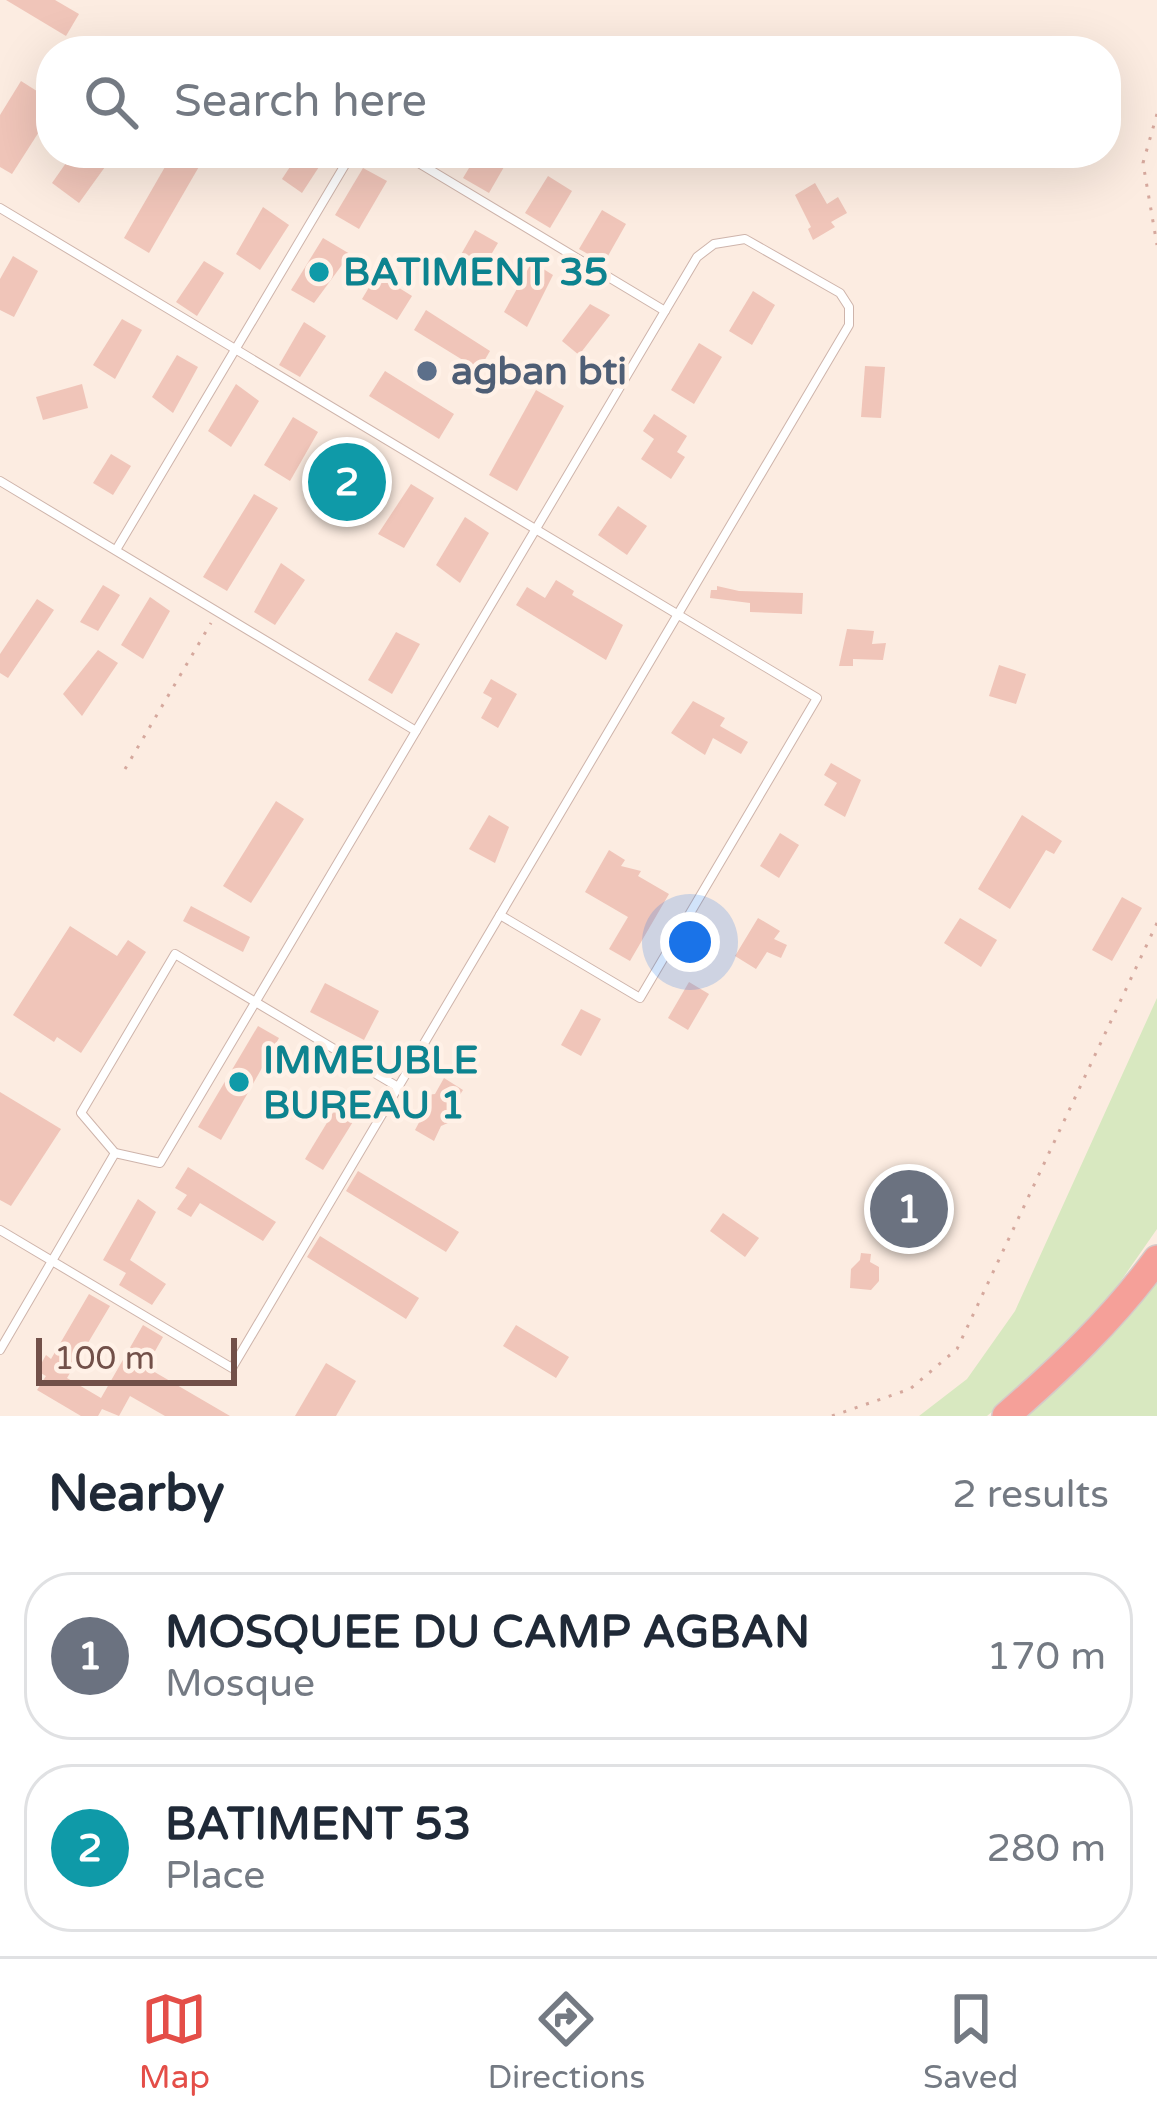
<!DOCTYPE html>
<html lang="en">
<head>
<meta charset="utf-8">
<style>
  body { margin:0; font-family:"Varela Round",sans-serif; background:#f2f2f3; color:#1f2937 }
  .scale { position:absolute; left:36px; bottom:30px; width:201px; box-sizing:border-box; padding-left:12px; border:6px solid #725049; border-top:0; font-size:33px; line-height:42px; white-space:nowrap; color:#725049; -webkit-text-stroke:9px #fff1e7; paint-order:stroke }
  .you { position:absolute; left:690px; top:942px; width:42px; height:42px; margin:-30px; border:9px solid #fff; border-radius:50%; background:#1a73e8; box-shadow:0 0 0 18px #1a73e833 }
  .badge { display:grid; place-items:center; width:78px; height:78px; border-radius:50%; background:#e44e48; color:#fff; font-size:39px; font-weight:700 }
  .pin { position:absolute; translate:-50% -50%; border:6px solid #fff; box-shadow:0 3px 12px #0006 }
  .list { margin:0; padding:0; list-style:none }
  h2 { display:flex; justify-content:space-between; align-items:center; height:156px; margin:0; padding:0 48px; font-size:51px }
  h2 small { font-size:39px; font-weight:400; color:#747a83 }
  .list li { display:grid; grid-template-columns:78px 1fr auto; gap:36px; align-items:center; box-sizing:border-box; height:168px; margin:0 24px 24px; padding:0 24px; border:3px solid #e0e1e3; border-radius:48px }
  .list b { display:block; font-size:45px; white-space:nowrap }
  .list p { margin:0; font-size:39px; white-space:nowrap; color:#747a83 }
  .list em { font-size:39px; font-style:normal; color:#747a83 }
  .icon { flex:none; width:66px; height:66px; fill:none; stroke:currentColor; stroke-width:2; stroke-linecap:round; stroke-linejoin:round }
  .map { position:relative; flex:none; width:1157px; height:1416px; overflow:hidden }
  .search { position:absolute; background:#fff; box-shadow:0 12px 48px #0002; left:36px; right:36px; top:36px; height:132px; display:flex; align-items:center; gap:30px; box-sizing:border-box; padding:0 42px; border-radius:48px; color:#747a83; font-size:45px }
  .sheet { height:540px; background:#fff }
  nav { display:flex; justify-content:space-around; align-items:center; box-sizing:border-box; height:168px; border-top:3px solid #e0e1e3; background:#fff; font-size:33px; color:#747a83 }
  nav a { display:grid; justify-items:center; gap:6px }
  nav .on { color:#e44e48 }
  .map>svg:first-child { display:block }
</style>
</head>
<body>
<div class="map">
<svg width="1157" height="1416" viewBox="0 0 1157 1416">
  <rect width="100%" height="100%" fill="#fcece1"/>
  <g fill="#d8e8c0">
    <path d="M1157 998V1229L1109 1298 1022 1387 987 1416H919L967 1379 1015 1311Z"/>
    <path d="M1157 1275V1416H1021Z"/>
  </g>
  <g fill="#f0c5b9">
    <path d="M6 0H55L79 14 66 36Z"/>
    <path d="M21 81 51 100V113L12 174 0 167V115Z"/>
    <path d="M73 153H115L79 203 52 183Z"/>
    <path d="M173 153H196L204 158 149 253 124 238Z"/>
    <path d="M299 153H328L302 193 282 179Z"/>
    <path d="M478 153H512L489 193 463 178Z"/>
    <path d="M363 168 387 181 359 229 335 215Z"/>
    <path d="M548 176 572 191 550 228 525 213Z"/>
    <path d="M815 183 827 204 838 197 847 213 831 222 835 227 813 240 808 229 811 227 795 195Z"/>
    <path d="M263 207 289 225 260 270 236 254Z"/>
    <path d="M602 210 626 224 604 263 579 249Z"/>
    <path d="M475 230 498 243 473 285 451 272Z"/>
    <path d="M323 238 350 254 314 303 291 290Z"/>
    <path d="M13 256 38 271 14 317 0 310V279Z"/>
    <path d="M204 261 224 273 197 316 176 302Z"/>
    <path d="M532 262 553 275 527 327 504 312Z"/>
    <path d="M377 274 412 296 397 320 362 299Z"/>
    <path d="M753 291 775 305 752 345 729 331Z"/>
    <path d="M590 304 610 315 579 355 562 341Z"/>
    <path d="M426 310 490 351 479 370 414 330Z"/>
    <path d="M122 319 142 330 115 379 93 365Z"/>
    <path d="M304 322 326 336 300 377 279 365Z"/>
    <path d="M699 343 722 357 694 404 671 390Z"/>
    <path d="M177 355 198 367 173 413 152 397Z"/>
    <path d="M865 366 885 367 881 418 861 417Z"/>
    <path d="M385 371 454 414 439 439 369 396Z"/>
    <path d="M82 384 88 408 43 420 36 397Z"/>
    <path d="M236 384 259 401 231 447 208 431Z"/>
    <path d="M536 390 564 406 517 491 489 475Z"/>
    <path d="M654 414 687 436 677 452 685 457 671 479 641 459 654 439 643 431Z"/>
    <path d="M293 417 318 432 290 481 264 465Z"/>
    <path d="M348 447 377 464 347 518 318 500Z"/>
    <path d="M111 454 131 466 113 495 93 483Z"/>
    <path d="M411 484 434 498 404 548 378 534Z"/>
    <path d="M254 494 278 508 227 591 203 577Z"/>
    <path d="M618 506 647 526 627 555 598 535Z"/>
    <path d="M465 517 489 533 460 583 436 565Z"/>
    <path d="M281 563 305 580 275 625 254 612Z"/>
    <path d="M556 580 574 591 572 595 623 625 606 660 516 605 527 587 545 598Z"/>
    <path d="M103 585 120 595 98 631 80 622Z"/>
    <path d="M717 586 739 591 803 593 802 614 750 612V603L710 598 711 590H717Z"/>
    <path d="M150 597 170 611 143 659 121 645Z"/>
    <path d="M37 599 54 610 8 678 0 673V654Z"/>
    <path d="M847 629 874 631 872 644 886 643 883 660 853 659V666H839Z"/>
    <path d="M396 632 420 644 392 694 368 680Z"/>
    <path d="M98 650 118 663 82 716 63 694Z"/>
    <path d="M999 665 1026 674 1016 704 989 696Z"/>
    <path d="M491 679 517 694 498 728 481 718 492 698 483 693Z"/>
    <path d="M693 701 725 718 720 726 748 742 741 754 713 738 705 755 671 733Z"/>
    <path d="M831 763 861 780 845 817 824 805 837 783 824 775Z"/>
    <path d="M276 801 304 819 251 903 223 886Z"/>
    <path d="M489 815 509 827 495 863 469 849Z"/>
    <path d="M1022 815 1062 841 1054 854 1046 850 1010 909 978 889Z"/>
    <path d="M780 833 799 845 779 878 760 866Z"/>
    <path d="M609 850 625 860 621 866 641 871 638 876 669 894 630 961 609 949 628 917 585 892Z"/>
    <path d="M1122 897 1142 908 1112 961 1092 950Z"/>
    <path d="M191 906 250 937 243 952 183 921Z"/>
    <path d="M758 918 780 931 774 939 787 945 781 958 767 952 756 969 735 956Z"/>
    <path d="M960 918 997 940 981 967 944 943Z"/>
    <path d="M70 926 117 956 128 940 146 952 81 1053 57 1037 54 1042 13 1015Z"/>
    <path d="M689 982 709 994 688 1030 668 1018Z"/>
    <path d="M325 983 379 1011 364 1040 310 1012Z"/>
    <path d="M581 1009 601 1019 581 1056 561 1045Z"/>
    <path d="M258 1026 279 1038 221 1140 198 1127Z"/>
    <path d="M444 1078 463 1090 454 1104 457 1119 441 1126 434 1141 415 1130 423 1115 418 1096 435 1094Z"/>
    <path d="M0 1092 61 1129 11 1206 0 1200Z"/>
    <path d="M345 1093 364 1104 323 1170 305 1159Z"/>
    <path d="M188 1167 276 1222 263 1241 200 1203 191 1217 177 1209 187 1195 175 1188Z"/>
    <path d="M358 1171 459 1232 446 1252 346 1191Z"/>
    <path d="M898 1181 934 1193 919 1238 883 1226Z"/>
    <path d="M138 1199 156 1212 130 1260 166 1284 152 1305 119 1285 126 1273 103 1260Z"/>
    <path d="M723 1213 759 1238 745 1257 710 1231Z"/>
    <path d="M320 1236 419 1298 406 1319 307 1257Z"/>
    <path d="M861 1253 871 1254 870 1262 879 1267V1281L871 1290 850 1288 851 1269 860 1260Z"/>
    <path d="M89 1294 110 1306 67 1378 101 1398 143 1325 163 1337 146 1367 230 1416H165L130 1396 119 1416 102 1409 98 1416H81L37 1390 46 1376 37 1371 46 1355 51 1359Z"/>
    <path d="M516 1325 569 1357 556 1378 503 1346Z"/>
    <path d="M326 1363 356 1381 336 1416H295Z"/>
  </g>
  <g fill="none" stroke-linecap="round" stroke-linejoin="round">
    <g stroke="#ceb4ab" stroke-width="10">
      <g id="service">
        <path d="M402 153 665 311"/>
        <path d="M0 208 817 698 640 998 500 915"/>
        <path d="M0 481 416 731"/>
        <path d="M116 550 352 153"/>
        <path d="M115 1153 81 1113 175 954 398 1087"/>
        <path d="M0 1230 232 1368 849 325V307L840 293 745 239 714 244 697 257 160 1163 115 1153 0 1350"/>
      </g>
    </g>
    <g stroke="#d5cac8" stroke-width="30">
      <path id="motorway" d="M1006 1416C1062 1367 1113 1319 1157 1259"/>
    </g>
    <g stroke="#d5a89d" stroke-width="3" stroke-dasharray="3 9" stroke-linecap="butt">
      <path d="M1157 114 1143 163 1157 245"/>
      <path d="M125 769 211 623"/>
      <path d="M832 1416 910 1389 957 1349 1157 923"/>
    </g>
    <use href="#service" stroke="#fff" stroke-width="8"/>
    <use href="#motorway" stroke="#f5a099" stroke-width="27"/>
  </g>
  <g fill="#0f9aa8" stroke="#fff1e7" stroke-width="4.5">
    <circle cx="319" cy="272" r="12"/>
    <circle cx="239" cy="1082" r="12"/>
  </g>
  <circle fill="#5c6f8a" stroke="#fff1e7" stroke-width="4.5" cx="427" cy="371" r="12"/>
  <g text-anchor="middle" dominant-baseline="central" stroke-width="9" stroke-linejoin="round" paint-order="stroke">
    <g font-size="39" font-weight="bold" fill="#0d838f" stroke="#fff1e7" text-anchor="start">
      <text x="343" y="272">BATIMENT 35</text>
      <text x="263" y="1060">IMMEUBLE<tspan x="263" dy="45">BUREAU 1</tspan></text>
    </g>
    <g font-size="39" font-weight="bold" fill="#4e5e75" stroke="#fff1e7" text-anchor="start">
      <text x="451" y="371">agban bti</text>
    </g>
  </g>
</svg>
<div class="scale">100 m</div>
<div class="you"></div>
<div class="pin badge" style="left:909px;top:1209px;background:#6b7280">1</div>
<div class="pin badge" style="left:347px;top:482px;background:#0f9aa8">2</div>
<div class="search"><svg class="icon" aria-label="search" viewBox="0 0 24 24"><circle cx="10" cy="10" r="6"/><path d="M15 15l6 6"/></svg>Search here</div>
</div>
<section class="sheet">
<h2>Nearby<small>2 results</small></h2>
<ul class="list">
<li><span class="badge" style="background:#6b7280">1</span><div><b>MOSQUEE DU CAMP AGBAN</b><p>Mosque</p></div><em>170 m</em></li>
<li><span class="badge" style="background:#0f9aa8">2</span><div><b>BATIMENT 53</b><p>Place</p></div><em>280 m</em></li>
</ul>
</section>
<nav>
<a class="on"><svg class="icon" aria-label="map" viewBox="0 0 24 24"><path d="M3 6l6-2 6 2 6-2v14l-6 2-6-2-6 2zM9 4v14M15 6v14"/></svg>Map</a>
<a><svg class="icon" aria-label="directions" viewBox="0 0 24 24"><path d="M12 3l9 9-9 9-9-9zM9 14v-3h6M13 9l2 2-2 2"/></svg>Directions</a>
<a><svg class="icon" aria-label="saved" viewBox="0 0 24 24"><path d="M7 4h10v16l-5-4-5 4z"/></svg>Saved</a>
</nav>
</body>
</html>
